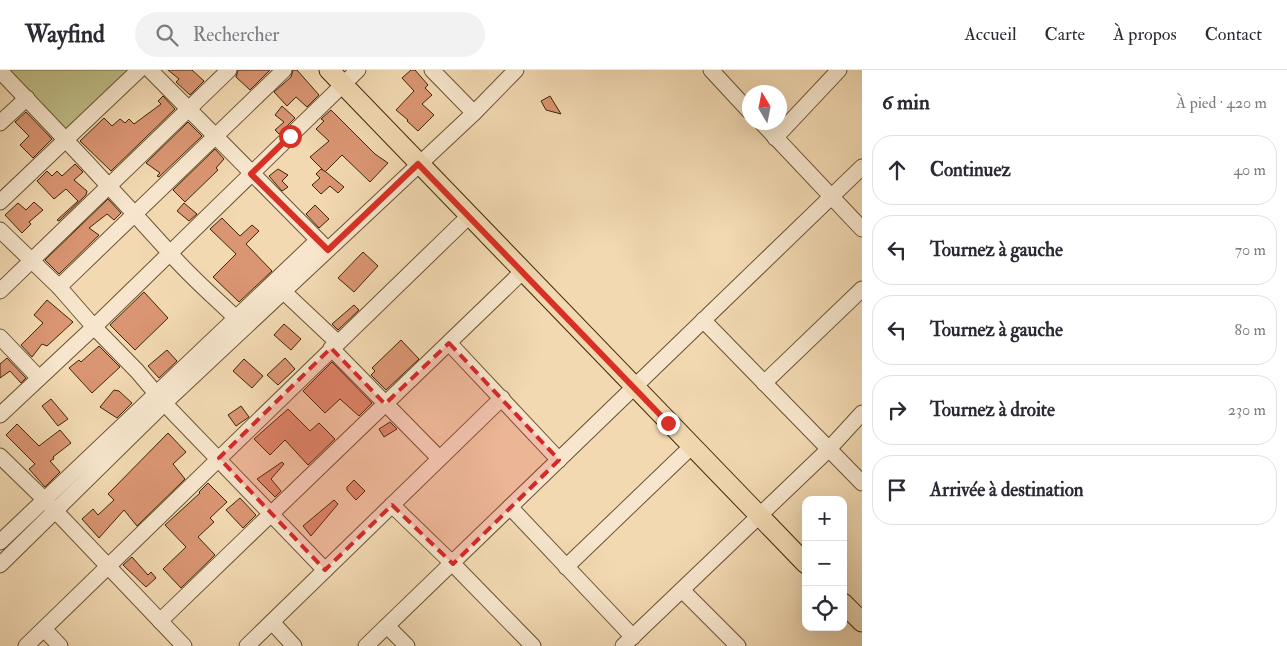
<!DOCTYPE html>
<html lang="fr">
<head>
<meta charset="utf-8">
<style>
  body { margin:0; font-family:"IM FELL Double Pica",serif; background:#f2f2f3; color:#2b2b33 }
  .controls { position:absolute; right:15px; bottom:15px; display:grid; overflow:hidden; border-radius:10px; box-shadow:0 5px 20px #0002 }
  .controls button { width:45px; height:45px; display:grid; place-items:center; padding:0; border:0; border-bottom:1px solid #e1e1e2; background:#fff; color:#2b2b33; font:25px sans-serif }
  .compass { position:absolute; left:742px; top:15px; width:45px; height:45px; border-radius:50%; background:#fff; box-shadow:0 5px 20px #0002; rotate:350deg }
  .stop { position:absolute; width:15px; height:15px; margin:-11px; border:4px solid #d93025; border-radius:50%; background:#fff }
  .stop.end { background:#d93025; border-color:#fff; box-shadow:0 1px 5px #0008 }
  .list { margin:0; padding:0; list-style:none }
  h2 { display:flex; justify-content:space-between; align-items:center; height:65px; margin:0; padding:0 20px; font-size:21px }
  h2 small { font-size:16px; font-weight:400; color:#7c7c81 }
  .list li { display:grid; grid-template-columns:32px 1fr auto; gap:15px; align-items:center; box-sizing:border-box; height:70px; margin:0 10px 10px; padding:0 10px; border:1px solid #e1e1e2; border-radius:20px }
  .list b { display:block; font-size:19px; white-space:nowrap }
  .list em { font-size:16px; font-style:normal; color:#7c7c81 }
  .icon { flex:none; width:28px; height:28px; fill:none; stroke:currentColor; stroke-width:2; stroke-linecap:round; stroke-linejoin:round }
  .map { position:relative; flex:none; width:862px; height:576px; overflow:hidden }
  header { display:flex; align-items:center; gap:30px; box-sizing:border-box; height:70px; padding:0 25px; background:#fff; border-bottom:1px solid #e1e1e2 }
  header strong { font-size:24px }
  nav { display:flex; gap:28px; margin-inline-start:auto; font-size:18px }
  .search { width:350px; height:45px; background:#f2f2f3; display:flex; align-items:center; gap:12px; box-sizing:border-box; padding:0 18px; border-radius:28px; color:#7c7c81; font-size:19px }
  main { display:flex }
  aside { flex:1; background:#fff }
  .map>svg:first-child { display:block }
</style>
</head>
<body>
<header>
<strong>Wayfind</strong>
<div class="search"><svg class="icon" aria-label="search" viewBox="0 0 24 24"><circle cx="10" cy="10" r="6"/><path d="M15 15l6 6"/></svg>Rechercher</div>
<nav><a>Accueil</a><a>Carte</a><a>À propos</a><a>Contact</a></nav>
</header>
<main>
<div class="map">
<svg width="862" height="576" viewBox="0 0 862 576">
  <rect width="100%" height="100%" fill="#f2d9b2"/>
  <filter id="stains"><feTurbulence type="fractalNoise" baseFrequency=".004" numOctaves="4"/><feColorMatrix values="0 0 0 0 .2 0 0 0 0 .09 0 0 0 0 .02 0 0 0 .5 -.17"/></filter>
  <radialGradient id="worn" r=".72"><stop offset=".6" stop-color="#630" stop-opacity="0"/><stop offset="1" stop-color="#630" stop-opacity=".3"/></radialGradient>
  <path fill="#c0be88" stroke="#7e7247" d="M5 0H136L68 65Z"/>
  <g fill="#da9572" stroke="#3d2606">
    <path d="M168 0H192L204 11 190 25 176 12 179 9Z"/>
    <path d="M238 0H270L250 20 236 7Z"/>
    <path d="M293 0H297L319 25 307 37 296 27 287 36 274 22 291 7Z"/>
    <path d="M411 0H415L428 15 425 18 432 25 422 34 434 45 418 61 407 51 408 50 396 40 414 21 402 8Z"/>
    <path d="M163 26 175 39 111 101 80 71 104 48 112 56 120 49 125 53 129 49 134 54 161 34 158 31Z"/>
    <path d="M550 26 561 44 546 40 541 31Z"/>
    <path d="M282 36 295 48 279 64 275 60 284 52 275 45Z"/>
    <path d="M331 40 375 84 388 93 370 112 342 85 325 102 310 87 329 71 316 59 324 51 321 49Z"/>
    <path d="M26 42 52 69 33 88 20 75 29 66 15 52Z"/>
    <path d="M188 52 202 66 159 107 157 106 160 103 146 93Z"/>
    <path d="M215 79 224 89 216 98 218 100 185 132 173 120Z"/>
    <path d="M75 94 83 102 74 110 87 121 86 125 59 151 57 150 78 131 66 119 54 129 37 111 47 101 52 106 57 101 62 106Z"/>
    <path d="M278 99 288 105 282 111 288 117 282 121 269 106Z"/>
    <path d="M321 99 326 102 344 117 338 123 330 116 321 124 312 115 320 108 316 104Z"/>
    <path d="M108 129 121 143 114 150 107 144 89 158 99 165 59 204 45 190Z"/>
    <path d="M34 132 43 140 29 152 31 154 22 163 5 145 18 133 26 140Z"/>
    <path d="M184 133 197 144 189 151 177 141Z"/>
    <path d="M315 135 329 149 319 158 306 144Z"/>
    <path d="M222 148 240 166 252 155 259 161 246 174 272 201 239 232 213 207 236 184 210 159Z"/>
    <path d="M363 182 378 196 354 222 338 208Z"/>
    <path d="M144 222 168 248 135 280 110 255Z"/>
    <path d="M47 230 73 252 47 276 42 274 32 287 21 275 43 253 34 245Z"/>
    <path d="M354 235 359 240 338 260 332 254Z"/>
    <path d="M284 254 301 269 291 280 274 265Z"/>
    <path d="M401 270 419 289 386 320 371 305 375 301 372 298Z"/>
    <path d="M99 276 120 297 92 323 69 298 79 290 81 292Z"/>
    <path d="M167 280 177 291 159 308 148 296Z"/>
    <path d="M7 288 26 308 21 313 10 301 0 308V294Z"/>
    <path d="M285 288 295 299 278 315 267 305Z"/>
    <path d="M244 289 263 306 252 318 233 301Z"/>
    <path d="M332 292 372 333 359 346 340 329 325 343 303 321Z"/>
    <path d="M114 320 119 321 132 333 117 348 100 337Z"/>
    <path d="M51 329 68 349 58 356 42 336Z"/>
    <path d="M241 336 249 347 236 356 228 345Z"/>
    <path d="M288 339 310 361 319 353 335 369 308 395 285 370 270 385 254 369Z"/>
    <path d="M390 352 397 359 384 367 379 359Z"/>
    <path d="M17 354 39 376 60 360 71 373 53 387 54 389 50 391 60 402 45 417 29 399 35 394 6 365Z"/>
    <path d="M168 363 186 382 173 394 185 409 137 456 124 440 99 468 82 449 93 439 98 445 114 430 108 424Z"/>
    <path d="M282 392 284 394 271 409 281 421 275 427 257 409Z"/>
    <path d="M354 410 365 421 356 430 347 420V417Z"/>
    <path d="M208 413 227 432 210 448 214 452 198 467 215 485 181 518 163 499 186 477 165 455 200 423 199 422Z"/>
    <path d="M240 428 256 445 243 458 226 440Z"/>
    <path d="M334 430 338 434 311 466 303 456Z"/>
    <path d="M132 487 148 505 151 502 156 508 146 517 123 495Z"/>
  </g>
  <g fill="none" stroke-linecap="round" stroke-linejoin="round">
    <g stroke="#6a5331" stroke-width="17">
      <g id="minor">
        <path d="M150 0 325 177"/>
        <path d="M432 0 474 43"/>
        <path d="M711 0 749 41"/>
        <path d="M0 1C57 60 114 121 169 182 191 208 218 230 242 254"/>
        <path d="M761 52 862 159"/>
        <path d="M0 53 27 28"/>
        <path d="M775 68 839 0"/>
        <path d="M0 132 139 0"/>
        <path d="M0 160 59 217 94 257 137 301 165 334 325 500"/>
        <path d="M59 217 284 0"/>
        <path d="M0 221 229 0"/>
        <path d="M284 222 337 272"/>
        <path d="M703 250 862 413"/>
        <path d="M0 267 39 308"/>
        <path d="M449 273 559 390"/>
        <path d="M331 278 439 388"/>
        <path d="M764 313 862 219"/>
        <path d="M0 345 94 257 358 0"/>
        <path d="M0 386 45 430 184 576"/>
        <path d="M392 435 453 494 533 576"/>
        <path d="M510 437 633 567"/>
        <path d="M0 472 318 170"/>
        <path d="M0 495 174 324 474 43 516 0"/>
        <path d="M566 497 691 377"/>
        <path d="M682 520 738 576"/>
        <path d="M160 551 522 202"/>
        <path d="M272 552 294 576"/>
        <path d="M387 556 407 576"/>
        <path d="M44 559 60 576"/>
        <path d="M26 576 469 146"/>
        <path d="M247 576 502 328"/>
        <path d="M366 576 862 97"/>
        <path d="M623 576 828 380 862 343"/>
      </g>
    </g>
    <g stroke="#3d2606" stroke-width="21">
      <g id="major">
        <path d="M329 0 806 494"/>
        <path d="M843 533 862 552"/>
      </g>
    </g>
    <use href="#minor" stroke="#f7e6cd" stroke-width="15"/>
    <use href="#major" stroke="#f2d9b2" stroke-width="19"/>
  </g>
  <g fill="none" stroke-linecap="round" stroke-linejoin="round">
    <path stroke="#d93025" stroke-width="6" d="M290 66 251 104 328 180 418 94 668 353"/>
  </g>
  <path fill="#d62828" fill-opacity="0.2" stroke="#d62828" stroke-width="4" stroke-dasharray="10 6" stroke-linejoin="round" d="M449 273 559 390 453 494 392 435 325 500 219 388 331 278 385 334Z"/>
  <rect width="100%" height="100%" filter="url(#stains)"/>
  <rect width="100%" height="100%" fill="url(#worn)"/>
</svg>
<div class="controls">
<button>+</button>
<button>−</button>
<button><svg class="icon" aria-label="locate" viewBox="0 0 24 24"><circle cx="12" cy="12" r="6"/><path d="M12 2v4M12 18v4M2 12h4M18 12h4"/></svg></button>
</div>
<svg class="compass" viewBox="-18 -18 36 36"><path d="M0-13l5 13h-10z" fill="#e53935"/><path d="M0 13l5-13h-10z" fill="#7c7c81"/></svg>
<div class="stop" style="left:290px;top:66px"></div>
<div class="stop end" style="left:668px;top:353px"></div>
</div>
<aside>
<h2>6 min<small>À pied · 420 m</small></h2>
<ul class="list">
<li><svg class="icon" aria-label="ahead" viewBox="0 0 24 24"><path d="M12 20V5M6 11l6-6 6 6"/></svg><div><b>Continuez</b></div><em>40 m</em></li>
<li><svg class="icon" aria-label="left" viewBox="0 0 24 24"><path d="M17 20v-9H6M10 6l-5 5 5 5"/></svg><div><b>Tournez à gauche</b></div><em>70 m</em></li>
<li><svg class="icon" aria-label="left" viewBox="0 0 24 24"><path d="M17 20v-9H6M10 6l-5 5 5 5"/></svg><div><b>Tournez à gauche</b></div><em>80 m</em></li>
<li><svg class="icon" aria-label="right" viewBox="0 0 24 24"><path d="M7 20v-9h11M14 6l5 5-5 5"/></svg><div><b>Tournez à droite</b></div><em>230 m</em></li>
<li><svg class="icon" aria-label="arrive" viewBox="0 0 24 24"><path d="M6 21V4h12l-3 4 3 4H6"/></svg><div><b>Arrivée à destination</b></div></li>
</ul>
</aside>
</main>
</body>
</html>
